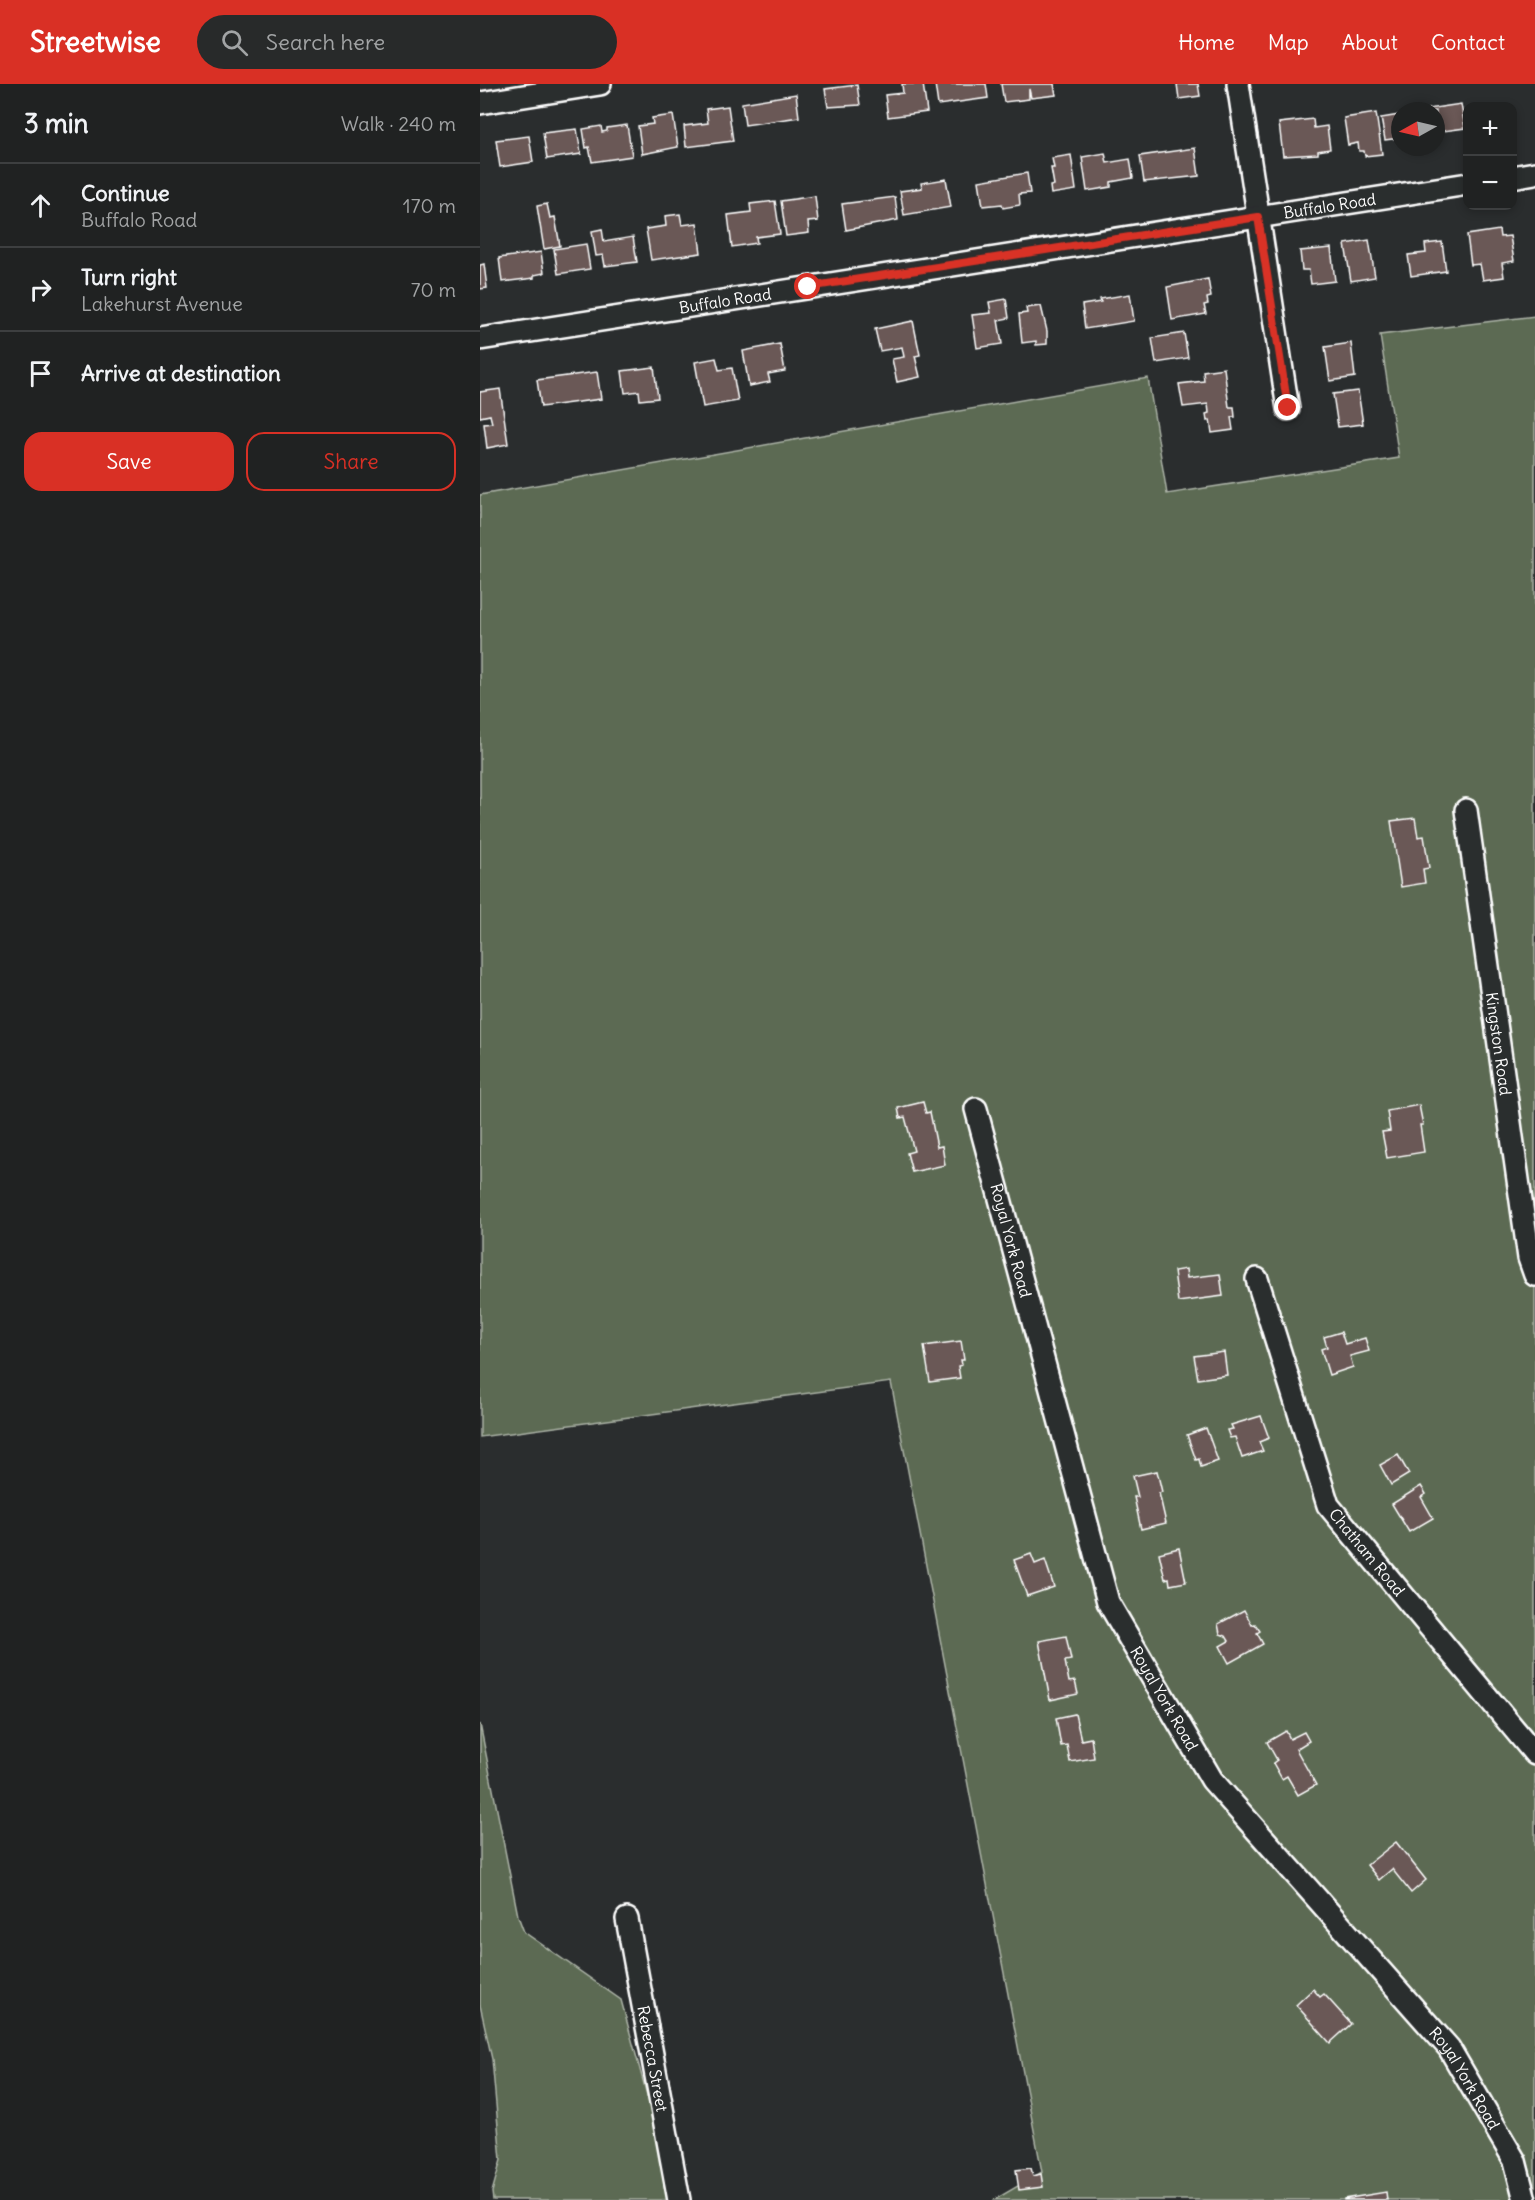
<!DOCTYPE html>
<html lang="en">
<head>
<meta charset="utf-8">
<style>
  body { margin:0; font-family:Delius,sans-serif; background:#282a2a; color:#f1f3f6 }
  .controls { position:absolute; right:18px; top:18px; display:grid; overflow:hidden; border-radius:12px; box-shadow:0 3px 9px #0003 }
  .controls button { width:54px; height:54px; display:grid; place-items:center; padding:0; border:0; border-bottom:2px solid #3d3f40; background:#202222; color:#f1f3f6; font:30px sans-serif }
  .compass { position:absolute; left:911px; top:18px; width:54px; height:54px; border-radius:50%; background:#202222; box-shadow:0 3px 9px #0003; rotate:262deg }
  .stop { position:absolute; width:18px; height:18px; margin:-14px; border:4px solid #d93025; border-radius:50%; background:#fff }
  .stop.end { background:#d93025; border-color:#fff; box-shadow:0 2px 6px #0008 }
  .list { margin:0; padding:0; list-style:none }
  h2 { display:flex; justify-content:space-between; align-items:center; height:78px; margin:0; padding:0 24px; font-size:26px }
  h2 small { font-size:20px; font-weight:400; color:#a2a4a5 }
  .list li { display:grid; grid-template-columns:39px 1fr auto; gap:18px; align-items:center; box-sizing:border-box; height:84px; padding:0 24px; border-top:2px solid #3d3f40 }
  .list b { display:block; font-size:22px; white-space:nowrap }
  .list p { margin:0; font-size:20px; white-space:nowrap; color:#a2a4a5 }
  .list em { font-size:20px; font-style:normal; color:#a2a4a5 }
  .actions { display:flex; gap:12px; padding:18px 24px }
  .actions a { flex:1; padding:14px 0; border:2px solid #d93025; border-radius:18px; text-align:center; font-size:21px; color:#d93025 }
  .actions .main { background:#d93025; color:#fff }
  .icon { flex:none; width:33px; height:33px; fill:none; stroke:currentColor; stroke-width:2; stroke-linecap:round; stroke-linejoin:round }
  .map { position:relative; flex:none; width:1055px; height:2116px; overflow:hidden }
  header { display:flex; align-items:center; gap:36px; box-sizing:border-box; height:84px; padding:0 30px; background:#d93025; color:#fff }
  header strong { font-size:28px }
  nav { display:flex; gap:33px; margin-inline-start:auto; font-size:21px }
  .search { width:420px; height:54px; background:#282a2a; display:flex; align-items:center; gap:15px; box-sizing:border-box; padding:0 21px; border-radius:33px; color:#a2a4a5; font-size:22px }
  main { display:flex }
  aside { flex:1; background:#202222 }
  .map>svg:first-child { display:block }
</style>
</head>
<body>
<header>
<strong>Streetwise</strong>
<div class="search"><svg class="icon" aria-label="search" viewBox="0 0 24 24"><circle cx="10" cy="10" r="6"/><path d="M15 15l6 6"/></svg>Search here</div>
<nav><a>Home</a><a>Map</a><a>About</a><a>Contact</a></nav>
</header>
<main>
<aside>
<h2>3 min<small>Walk · 240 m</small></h2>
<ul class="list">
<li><svg class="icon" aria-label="ahead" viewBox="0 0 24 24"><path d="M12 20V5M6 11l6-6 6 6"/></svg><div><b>Continue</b><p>Buffalo Road</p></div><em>170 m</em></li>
<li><svg class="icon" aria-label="right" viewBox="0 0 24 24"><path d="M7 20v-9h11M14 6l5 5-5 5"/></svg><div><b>Turn right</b><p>Lakehurst Avenue</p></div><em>70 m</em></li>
<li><svg class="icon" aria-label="arrive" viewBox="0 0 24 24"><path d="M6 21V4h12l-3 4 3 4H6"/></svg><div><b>Arrive at destination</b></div></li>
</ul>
<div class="actions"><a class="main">Save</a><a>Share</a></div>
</aside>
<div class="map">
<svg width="1055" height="2116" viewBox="0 0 1055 2116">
  <rect width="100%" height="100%" fill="#2a2d2e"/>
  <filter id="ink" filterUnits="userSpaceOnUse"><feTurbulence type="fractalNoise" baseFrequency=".0167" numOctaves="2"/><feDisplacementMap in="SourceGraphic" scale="12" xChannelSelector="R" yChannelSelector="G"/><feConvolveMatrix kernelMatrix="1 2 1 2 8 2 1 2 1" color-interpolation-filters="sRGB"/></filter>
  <g filter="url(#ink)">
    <g fill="#5b6a52" stroke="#adb4a8" stroke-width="1.5">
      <path d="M1055 232V2116H514L562 2088 411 1298 0 1353V411L668 294 687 410 919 374 900 251Z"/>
      <path d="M0 1640 38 1832 44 1848 141 1916 192 2103 193 2116H13L12 2108 21 2076 12 1975 0 1921Z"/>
    </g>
    <g fill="#6b5856" stroke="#fff" stroke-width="1.5">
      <path d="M422 0H443L447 28 408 33 405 11 423 9Z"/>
      <path d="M455 0H506L508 14 458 21Z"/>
      <path d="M521 0H574L576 11 551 14 549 5V15L524 18Z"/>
      <path d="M697 0H718L720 12 699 15Z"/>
      <path d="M377 1 380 21 348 23 345 5Z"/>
      <path d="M316 10 319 33 265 41 262 19Z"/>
      <path d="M981 20 985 44 956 48V27H948V25Z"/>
      <path d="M248 22 253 57 206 63 204 42 228 39 226 25Z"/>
      <path d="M896 29 902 70 885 72 884 67H879L878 59 868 61 864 34Z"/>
      <path d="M193 31 198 63 162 70 158 42 173 40 172 34Z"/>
      <path d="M920 31V54L905 56 901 34Z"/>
      <path d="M833 35 834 44 847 42 850 65 838 67V70L803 72 799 39Z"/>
      <path d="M147 41 152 72 112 78 109 63 106 64 103 45 121 42 122 48 127 47V44Z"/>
      <path d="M97 45 101 70 67 75 63 49Z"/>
      <path d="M49 52 53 78 20 83 16 56Z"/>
      <path d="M715 64 719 92 664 98 660 72Z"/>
      <path d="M625 69 627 79 650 75 653 94 631 98V103L607 107 602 73Z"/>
      <path d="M591 71 596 106 571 110 570 102 574 101 571 84H574L572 74Z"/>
      <path d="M547 89 550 109 539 110 540 121 523 124 522 120 503 122 499 97Z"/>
      <path d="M466 95 471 123 424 131 420 107 442 104 441 99Z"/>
      <path d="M335 112 338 137 328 138 329 149 306 152 301 117Z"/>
      <path d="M415 113 418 136 366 146 362 120Z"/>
      <path d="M295 117 300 150 276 153 277 159 252 163 248 131 271 128 270 120Z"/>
      <path d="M67 120 70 134 75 133 80 162 64 165 57 122Z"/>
      <path d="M200 130 202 141 217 139 221 169 171 176 166 145 186 142 185 132Z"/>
      <path d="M122 145 124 158 153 153 157 178 125 182 123 171 116 172 112 147Z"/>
      <path d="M1019 146 1020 153 1030 152 1034 177 1022 179 1024 193 1003 196 1000 180 991 181 987 151Z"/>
      <path d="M889 156 895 193 871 197 865 160Z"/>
      <path d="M962 158 966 187 931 192 928 171 946 169 945 160Z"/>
      <path d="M106 160 110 185 78 190 74 165Z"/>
      <path d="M851 164 855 197 831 200 829 186H822L820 167Z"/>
      <path d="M61 168 64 189 54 191V194L22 198 19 174Z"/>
      <path d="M4 180 7 204 0 205V181Z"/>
      <path d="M728 195 731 213 727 214 728 220 724 221 726 230 692 236 687 203Z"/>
      <path d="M650 210 654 237 605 245 602 221 621 218 620 215Z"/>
      <path d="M526 215 529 234 518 236 522 260 497 264 492 231 511 229 509 218Z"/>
      <path d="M561 222 567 247V260L556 261V257L542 259 539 230 547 229 546 224Z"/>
      <path d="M433 237 440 271 435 272 440 293 417 298 412 275 424 273 422 263 400 267 395 245Z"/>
      <path d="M704 249 708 274 676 279 672 254Z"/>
      <path d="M871 259 875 293 850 297 845 263Z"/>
      <path d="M300 260 305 287 288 290 290 298 269 302 263 267Z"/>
      <path d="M236 274 239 286 252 284 258 317 223 323 215 278Z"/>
      <path d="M174 283 178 314 160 316 159 307 145 309 142 287Z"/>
      <path d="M744 284 749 323H754L755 333H751L753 346 732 349 730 336 727 337 726 330 729 329 728 320 703 323 699 300 724 297 723 287Z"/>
      <path d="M117 288 121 315 61 323 57 296Z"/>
      <path d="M20 305 28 360 7 364 4 340 12 339 10 331 0 333V308Z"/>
      <path d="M878 307 883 340 858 343 853 310Z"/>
      <path d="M935 734 938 753 944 752 949 784 943 785 945 799 921 803 911 737Z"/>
      <path d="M443 1018 446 1029 450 1028 457 1063 462 1062 465 1081 432 1088 427 1069 434 1067 425 1033 420 1034 418 1024Z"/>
      <path d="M939 1021 943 1041H940L944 1068 907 1074 902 1048 910 1047 907 1027Z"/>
      <path d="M706 1185 707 1194 740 1190 743 1212 698 1218 694 1187Z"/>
      <path d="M861 1248 865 1260 885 1254 889 1267 870 1272 873 1283 849 1291 841 1265 847 1263 844 1253Z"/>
      <path d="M481 1257 484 1276H481L482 1281 478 1282 480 1294 450 1298 444 1262Z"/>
      <path d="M744 1268 747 1291 718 1295 714 1272Z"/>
      <path d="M781 1332 789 1354 779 1358 783 1367 762 1374 755 1353 750 1354 747 1346 753 1345 751 1341Z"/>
      <path d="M726 1344 738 1377 721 1383 719 1375 716 1376 707 1351Z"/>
      <path d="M918 1371 929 1390 911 1401 900 1381Z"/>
      <path d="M677 1387 682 1408 679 1409 686 1439 661 1445 654 1413H658L653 1392Z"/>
      <path d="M941 1402 946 1410 941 1413 953 1434 929 1448 912 1420Z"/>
      <path d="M699 1464 706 1498 690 1501 689 1494 685 1495 679 1469Z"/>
      <path d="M551 1470 555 1480 565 1476 574 1503 547 1512 534 1476Z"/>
      <path d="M764 1526 772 1541 775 1540 780 1547 777 1549 783 1560 749 1579 740 1562 749 1557 746 1552 740 1550 738 1540Z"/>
      <path d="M586 1552 591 1576 585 1577 589 1598 595 1597 598 1610 570 1616 559 1557Z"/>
      <path d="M595 1630 601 1656 611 1654 614 1674 590 1678 587 1661 581 1662 576 1634Z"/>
      <path d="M806 1647 810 1655 824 1648 829 1657 816 1665 836 1701 818 1711 807 1692 802 1695 793 1679 797 1676 787 1658Z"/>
      <path d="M916 1758 946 1796 931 1809 912 1785 899 1796 887 1781Z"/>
      <path d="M833 1905 840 1913 844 1910 871 1940 850 1959 816 1921Z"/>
      <path d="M551 2084 553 2092 561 2090 563 2103 539 2106 536 2086Z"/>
      <path d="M906 2108 907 2116H864V2115Z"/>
    </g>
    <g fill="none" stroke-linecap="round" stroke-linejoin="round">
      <g stroke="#fff" stroke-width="26">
        <g id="minor">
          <path d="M758 0 808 325"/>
          <path d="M0 19 120 0"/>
          <path d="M1032 93 1055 89"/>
          <path id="s1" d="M0 255 988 100"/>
          <path id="s2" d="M986 726 1049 1174 1055 1191"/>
          <path id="s3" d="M496 1025 628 1518 732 1696 969 1964 1035 2077 1045 2116"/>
          <path id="s4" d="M777 1195 848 1421 1055 1670"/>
          <path id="s5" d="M147 1835 199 2116"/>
        </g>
      </g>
      <use href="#minor" stroke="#2a2d2e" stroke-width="21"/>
    </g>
  </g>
  <g fill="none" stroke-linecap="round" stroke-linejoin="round" filter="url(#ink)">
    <path stroke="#d93025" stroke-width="8" d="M328 203 778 133 808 324"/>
  </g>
  <g text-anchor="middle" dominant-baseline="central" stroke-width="5" stroke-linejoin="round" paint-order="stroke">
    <g font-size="16" fill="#fff" stroke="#2a2d2e">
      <text stroke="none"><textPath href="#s1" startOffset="860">Buffalo Road</textPath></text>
      <text stroke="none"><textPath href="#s1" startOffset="248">Buffalo Road</textPath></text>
      <text stroke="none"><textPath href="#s2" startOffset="236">Kingston Road</textPath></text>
      <text stroke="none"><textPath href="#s3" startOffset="136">Royal York Road</textPath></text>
      <text stroke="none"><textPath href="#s4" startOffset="298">Chatham Road</textPath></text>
      <text stroke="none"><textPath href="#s3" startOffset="622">Royal York Road</textPath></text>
      <text stroke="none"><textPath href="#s5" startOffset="142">Rebecca Street</textPath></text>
      <text stroke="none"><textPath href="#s3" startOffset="1108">Royal York Road</textPath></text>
    </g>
  </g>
</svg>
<div class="controls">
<button>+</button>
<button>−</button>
</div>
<svg class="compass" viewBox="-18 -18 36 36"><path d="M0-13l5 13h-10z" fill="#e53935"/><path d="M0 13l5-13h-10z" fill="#a2a4a5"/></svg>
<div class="stop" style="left:328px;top:203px"></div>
<div class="stop end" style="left:808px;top:324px"></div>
</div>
</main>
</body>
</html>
